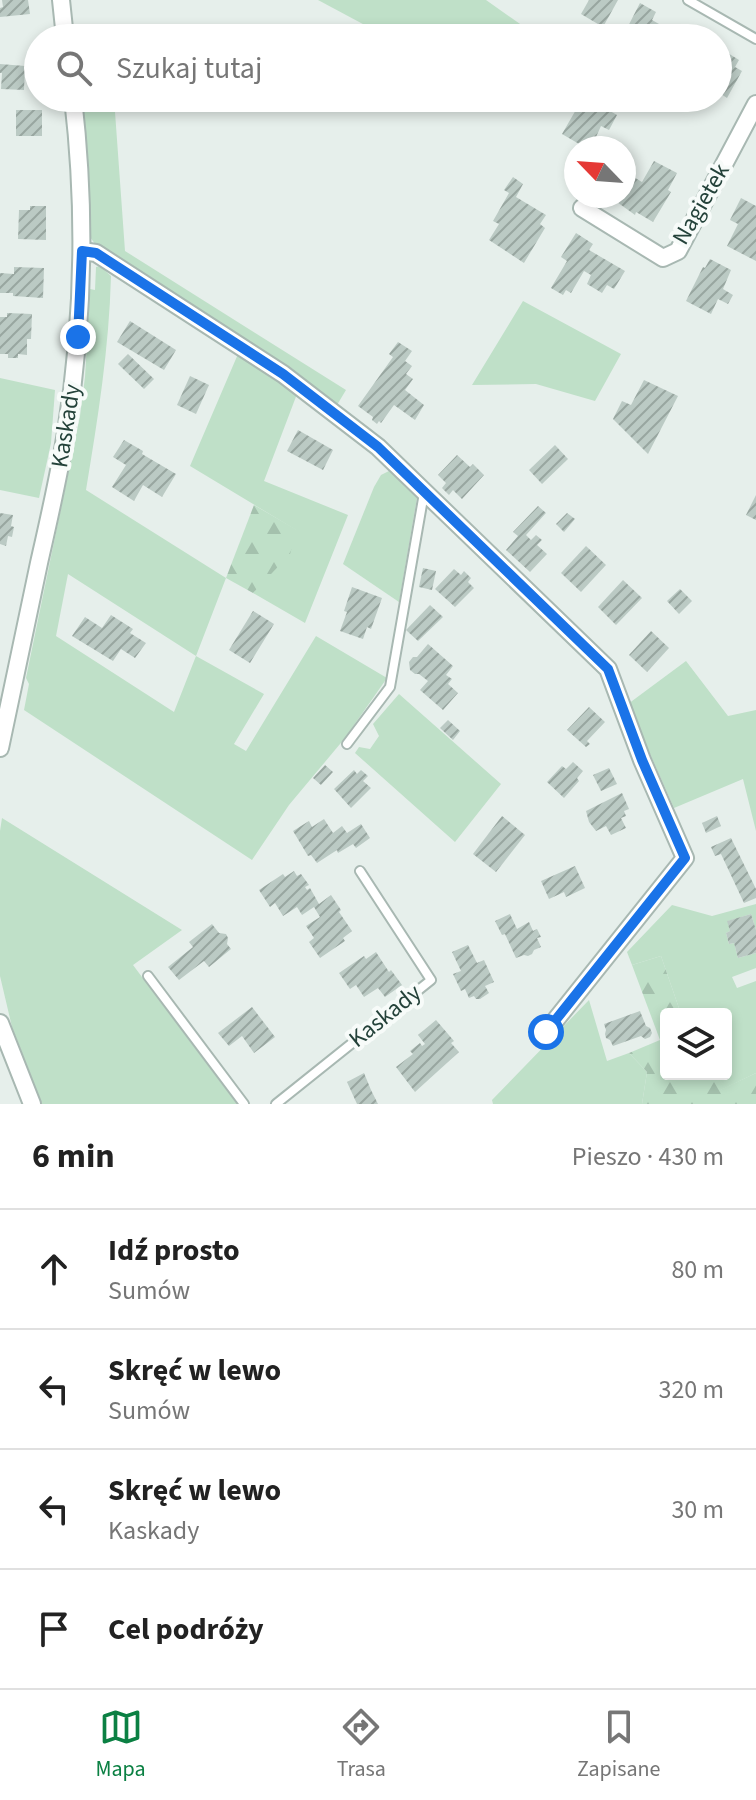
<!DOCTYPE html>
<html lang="pl">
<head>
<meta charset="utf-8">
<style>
  body { margin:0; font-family:"Source Sans 3",sans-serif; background:#f2f2f2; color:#222 }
  .controls { position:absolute; right:24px; bottom:24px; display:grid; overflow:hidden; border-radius:8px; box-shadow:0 4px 12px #0003 }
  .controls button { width:72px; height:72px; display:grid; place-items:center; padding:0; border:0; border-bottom:2px solid #e0e0e0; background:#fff; color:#222; font:40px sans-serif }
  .compass { position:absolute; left:564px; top:136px; width:72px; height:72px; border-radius:50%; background:#fff; box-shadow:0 4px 12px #0003; rotate:295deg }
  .stop { position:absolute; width:24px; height:24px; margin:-18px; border:6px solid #1a73e8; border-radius:50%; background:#fff }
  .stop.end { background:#1a73e8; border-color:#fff; box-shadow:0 2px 8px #0008 }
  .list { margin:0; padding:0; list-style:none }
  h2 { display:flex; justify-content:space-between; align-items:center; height:104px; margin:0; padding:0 32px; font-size:34px }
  h2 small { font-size:26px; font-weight:400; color:#767676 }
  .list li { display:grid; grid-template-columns:52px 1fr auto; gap:24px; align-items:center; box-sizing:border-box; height:120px; padding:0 32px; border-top:2px solid #e0e0e0 }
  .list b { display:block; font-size:30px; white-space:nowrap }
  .list p { margin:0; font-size:26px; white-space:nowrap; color:#767676 }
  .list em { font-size:26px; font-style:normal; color:#767676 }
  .icon { flex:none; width:44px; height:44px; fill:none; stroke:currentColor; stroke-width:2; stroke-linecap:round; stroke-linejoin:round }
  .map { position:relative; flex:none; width:756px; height:1104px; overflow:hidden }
  .search { position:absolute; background:#fff; box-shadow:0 4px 12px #0003; left:24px; right:24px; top:24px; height:88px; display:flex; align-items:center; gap:20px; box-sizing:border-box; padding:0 28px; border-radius:44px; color:#767676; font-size:30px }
  .sheet { height:584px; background:#fff }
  nav { display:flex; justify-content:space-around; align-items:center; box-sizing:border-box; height:112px; border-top:2px solid #e0e0e0; background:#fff; font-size:22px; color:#767676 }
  nav a { display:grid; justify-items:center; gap:4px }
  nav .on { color:#0b8043 }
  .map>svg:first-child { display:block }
</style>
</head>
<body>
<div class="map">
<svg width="756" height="1104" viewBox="0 0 756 1104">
  <defs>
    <pattern id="forest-firs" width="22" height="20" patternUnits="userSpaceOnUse" patternTransform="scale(2)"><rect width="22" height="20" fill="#bfe0c8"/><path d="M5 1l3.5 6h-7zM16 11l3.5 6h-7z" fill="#a4c1ad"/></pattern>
    <pattern id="building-hatch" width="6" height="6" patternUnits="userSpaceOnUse" patternTransform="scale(2)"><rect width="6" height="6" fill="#bbcac4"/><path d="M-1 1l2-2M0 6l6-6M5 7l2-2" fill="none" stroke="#98a6a0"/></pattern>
  </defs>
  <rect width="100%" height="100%" fill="#e6efeb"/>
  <g fill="#bfe0c8" fill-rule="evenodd">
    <path d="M318 0H486L540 38H389Z"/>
    <path d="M81 98H114L125 251 346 390 337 405 277 364 98 248 90 237V211Z"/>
    <path d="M100 266 111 276C109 349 98 417 86 490L226 578 196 656 264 694 234 744 246 751 316 636 387 678 345 738 289 805 252 860 24 710 29 684 26 678 80 416 85 377 90 289 95 290 96 267ZM68 574 196 656 174 712 56 636Z"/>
    <path d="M523 301 621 354 595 401 536 384 472 385Z"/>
    <path d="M238 354 297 394 264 481 348 515 305 623 253 593 269 574 296 530 190 466Z"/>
    <path d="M0 378 55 390 51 443 39 498 0 490Z"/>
    <path d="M389 471 417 498 399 602 343 564 374 487 381 475Z"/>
    <path d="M686 661 728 716 756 710V831L743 779 674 808 628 704Z"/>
    <path d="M399 694 501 784 455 842 355 753 359 747 370 749 379 736 373 724Z"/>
    <path d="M2 818 182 930 133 965 237 1104H42L12 1027 0 976V831Z"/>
    <path d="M756 904V930L751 914 728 921 730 931 726 933 729 944 734 943 738 958 756 953V968L732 977 737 988 756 981V1073L719 1091 711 1074H726V1014H681L661 956 632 965 627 952 672 905 712 916Z"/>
    <path d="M589 1000 607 1061 629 1053 647 1072 642 1104H493L492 1100Z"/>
  </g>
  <g fill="url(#forest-firs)">
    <path d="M254 505 297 530 290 554 253 593 226 578Z"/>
    <path d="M661 956 681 1014H666V1074H711L720 1090 756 1073V1104H642L647 1072 629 1053 660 1040 632 965Z"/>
  </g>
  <g fill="url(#building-hatch)">
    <path d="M2 0H28L30 14 0 17V8L3 7Z"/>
    <path d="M589 0H618L603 27 581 14Z"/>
    <path d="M640 3 656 12 652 20 659 24 651 38H622Z"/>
    <path d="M682 27 698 36 697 38H676Z"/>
    <path d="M723 50 739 60 735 67 742 71 727 98 718 92V60Z"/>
    <path d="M0 64 25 66 24 90 1 89 2 73H0Z"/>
    <path d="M581 101 600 112 603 107 617 115 609 130 601 126 591 148H586L562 134Z"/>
    <rect x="16" y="110" width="26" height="26"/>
    <path d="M654 161 677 173 668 190 671 192 653 222 636 212 635 215 617 202 620 196H624V190L632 176 642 182Z"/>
    <path d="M513 177 523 184 516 197 546 215 540 224 545 228 524 263 489 240 499 224 493 221 509 193 504 190Z"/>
    <path d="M741 198 756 206V261L727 246 738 224 730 220Z"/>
    <path d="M30 206H46V240L18 239 19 210H30Z"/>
    <path d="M576 233 593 244 589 250 625 271 614 289 607 285 602 293 587 284 591 275 584 271 571 293 566 290 563 295 551 288 567 261 561 257Z"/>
    <path d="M710 259 731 270 723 289 733 295 728 304 718 299 711 314 686 301 703 267 705 268Z"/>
    <path d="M14 267 44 268 43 298 13 296V293H0V273L14 274Z"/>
    <path d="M7 313 32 314 31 339H27V355L18 354V358H8V354H0V317H7Z"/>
    <path d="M130 321 176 350 164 370 117 342Z"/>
    <path d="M398 342 412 351 405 361 412 366 406 374 413 379 405 390 424 405 415 420 394 405 381 423 379 421 377 424 372 420 373 417 358 406 393 357 389 354Z"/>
    <path d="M128 354 154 379 144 389 118 364Z"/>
    <path d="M190 376 209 385 196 414 177 405Z"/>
    <path d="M644 380 678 396 648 454 613 419 622 401 631 405Z"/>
    <path d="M298 430 333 450 323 470 287 451Z"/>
    <path d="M124 440 143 451 142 454 176 474 162 497 143 485 134 501 112 487 126 465 113 457Z"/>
    <path d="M555 445 568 459 542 484 529 470Z"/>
    <path d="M457 455 470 467 473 464 484 475 462 499 453 490 449 495 442 488 446 483 438 475Z"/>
    <path d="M756 495V520L746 515Z"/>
    <path d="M538 506 546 513 526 535 531 540 536 535 542 540 537 545 547 554 530 572 506 550 518 536 513 532Z"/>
    <path d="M0 513 13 515 11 526 14 527 12 537 8 536 6 546 0 544Z"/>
    <path d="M567 513 575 519 564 532 556 524Z"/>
    <path d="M586 546 606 565 581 592 561 573Z"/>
    <path d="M423 568 436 571 432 590 419 587Z"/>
    <path d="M454 569 461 575 464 571 471 578 468 582 474 588 455 607 435 589Z"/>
    <path d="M623 580 642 598 616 625 598 607Z"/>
    <path d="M352 587 382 598 371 629 367 627 363 639 340 631 347 612 344 611Z"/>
    <path d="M680 589 692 601 679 614 667 601Z"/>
    <path d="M430 605 443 617 418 641 406 630Z"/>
    <path d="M253 611 274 624 250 663 229 650Z"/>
    <path d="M111 615 133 629 130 633 146 643 135 658 121 649 113 661 72 636 85 617 102 628Z"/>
    <path d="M651 631 669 648 647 672 629 655Z"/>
    <path d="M428 644 453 666 446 675 452 679 448 684 458 693 443 710 420 690 428 681 419 674H415L410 670 409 662 413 657H417Z"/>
    <path d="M589 707 605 722 587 741 590 744 586 747 567 730Z"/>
    <path d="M448 720 460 731 453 740 440 728Z"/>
    <path d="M573 762 583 771 577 778 579 781 564 798 547 782 562 766 566 769Z"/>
    <path d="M325 765 333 772 321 785 313 778Z"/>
    <path d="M609 768 617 784 601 791 593 775Z"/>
    <path d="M354 770 357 774 361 770 368 776 363 781 371 788 351 808 334 789Z"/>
    <path d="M622 793 629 809 624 811 626 816 621 818 626 828 611 835 606 826 596 831 589 822 586 811Z"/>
    <path d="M502 816 525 835 496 872 473 854Z"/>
    <path d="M717 816 721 826 706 833 702 823Z"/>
    <path d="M324 819 333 833 342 826 347 833 361 824 370 838 356 848 353 844 338 853 337 850 317 863 311 855 308 856 293 831 309 821 312 827Z"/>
    <path d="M731 838 756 889V898L744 903 721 854 715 856 711 847Z"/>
    <path d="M575 866 585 888 566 897 564 892 549 899 541 881Z"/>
    <path d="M294 871 297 876 301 874 309 885 305 887 307 890 310 888 319 904 331 895 341 910 339 912 352 931 343 938 345 941 320 958 309 942 314 938 306 926 320 917 314 907 302 915 297 907 283 916 275 903 270 907 259 890 283 874 285 877Z"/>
    <path d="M510 914 517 929 529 922 533 931 537 929 541 937 537 938 541 947 534 950 532 954 528 956 524 955 516 958 505 934 502 935 495 921Z"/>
    <path d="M751 914 756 930V953L738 958 734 943 729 944 726 933 730 931 727 921Z"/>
    <path d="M212 924 219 933 226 934 228 938 227 944 231 949 209 967 204 961 179 980 168 967 193 947 189 942Z"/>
    <path d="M468 945 477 963 484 960 494 982 485 986 489 993 480 999H476L474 996 469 998 465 989 461 991 453 974 461 971 452 952Z"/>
    <path d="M376 952 389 972 391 970 402 985 385 997 378 988 364 997 356 985 350 989 339 973 364 956 366 959Z"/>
    <path d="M252 1007 275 1037 254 1053 242 1036 229 1046 218 1033Z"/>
    <path d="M640 1011 646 1026 650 1028 652 1033 650 1037 645 1039 641 1036 613 1046 610 1040 606 1038 605 1034 606 1030 604 1024Z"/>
    <path d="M436 1020 454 1041 451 1043 459 1052 415 1092 396 1067 413 1054 410 1051 420 1043 422 1046 425 1044 418 1035Z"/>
    <path d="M364 1073 371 1090 378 1104H357L347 1082Z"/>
  </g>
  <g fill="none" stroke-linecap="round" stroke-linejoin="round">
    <g stroke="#a8b8b2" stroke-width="12">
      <g id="lane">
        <path d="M688 0 756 39"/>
        <path d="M347 744 390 687 424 493"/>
        <path d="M148 976 244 1104"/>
        <path d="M276 1104 431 980 360 871"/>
      </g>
    </g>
    <g stroke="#a8b8b2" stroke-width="20">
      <g id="street">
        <path d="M61 0 65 38"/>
        <path d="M582 208 663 258 678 251 756 104"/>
        <path d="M82 251 96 253 283 374 378 447 608 669 642 760 685 858 546 1032"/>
        <path d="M0 748C13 686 26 625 39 563 49 519 59 476 66 432 84 321 86 209 73 98"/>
        <path d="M0 1023 32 1104"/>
      </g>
    </g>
    <use href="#lane" stroke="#fff" stroke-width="8"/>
    <use href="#street" stroke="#fff" stroke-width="16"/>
  </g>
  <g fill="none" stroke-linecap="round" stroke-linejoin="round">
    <path stroke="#1a73e8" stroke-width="10" d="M78 337 82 251 96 253 283 374 378 447 608 669 642 760 685 858 546 1032"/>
  </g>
  <g text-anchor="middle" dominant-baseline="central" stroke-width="8" stroke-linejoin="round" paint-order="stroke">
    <g font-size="24" fill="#24423a" stroke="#f7fbf9">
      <text transform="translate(701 204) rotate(-60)">Nagietek</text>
      <text transform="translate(66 426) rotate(-81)">Kaskady</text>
      <text transform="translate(385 1016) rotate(-39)">Kaskady</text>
    </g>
  </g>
</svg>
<div class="controls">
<button><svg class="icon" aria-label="layers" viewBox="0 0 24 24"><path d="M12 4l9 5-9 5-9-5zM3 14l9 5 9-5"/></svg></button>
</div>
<svg class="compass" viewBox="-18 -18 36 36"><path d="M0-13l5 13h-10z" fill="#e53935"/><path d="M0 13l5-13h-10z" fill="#767676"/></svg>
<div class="stop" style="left:546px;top:1032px"></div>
<div class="stop end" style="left:78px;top:337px"></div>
<div class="search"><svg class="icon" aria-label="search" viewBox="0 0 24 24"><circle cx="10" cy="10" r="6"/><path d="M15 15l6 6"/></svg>Szukaj tutaj</div>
</div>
<section class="sheet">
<h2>6 min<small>Pieszo · 430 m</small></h2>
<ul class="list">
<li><svg class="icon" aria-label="ahead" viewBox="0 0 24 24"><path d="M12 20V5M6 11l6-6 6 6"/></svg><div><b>Idź prosto</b><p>Sumów</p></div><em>80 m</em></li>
<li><svg class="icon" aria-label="left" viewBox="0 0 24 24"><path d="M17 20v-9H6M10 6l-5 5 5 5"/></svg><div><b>Skręć w lewo</b><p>Sumów</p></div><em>320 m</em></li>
<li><svg class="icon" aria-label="left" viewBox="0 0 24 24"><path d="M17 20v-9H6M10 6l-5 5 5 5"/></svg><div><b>Skręć w lewo</b><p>Kaskady</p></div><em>30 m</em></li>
<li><svg class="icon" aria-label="arrive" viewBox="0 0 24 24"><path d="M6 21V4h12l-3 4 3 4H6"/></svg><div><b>Cel podróży</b></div></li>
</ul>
</section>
<nav>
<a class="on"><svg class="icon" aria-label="map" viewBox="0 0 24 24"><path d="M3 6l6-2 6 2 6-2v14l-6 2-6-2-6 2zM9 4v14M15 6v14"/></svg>Mapa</a>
<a><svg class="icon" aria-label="directions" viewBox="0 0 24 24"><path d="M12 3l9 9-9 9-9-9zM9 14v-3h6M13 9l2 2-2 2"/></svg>Trasa</a>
<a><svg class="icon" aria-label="saved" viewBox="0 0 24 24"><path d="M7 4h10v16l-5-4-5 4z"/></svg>Zapisane</a>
</nav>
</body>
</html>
